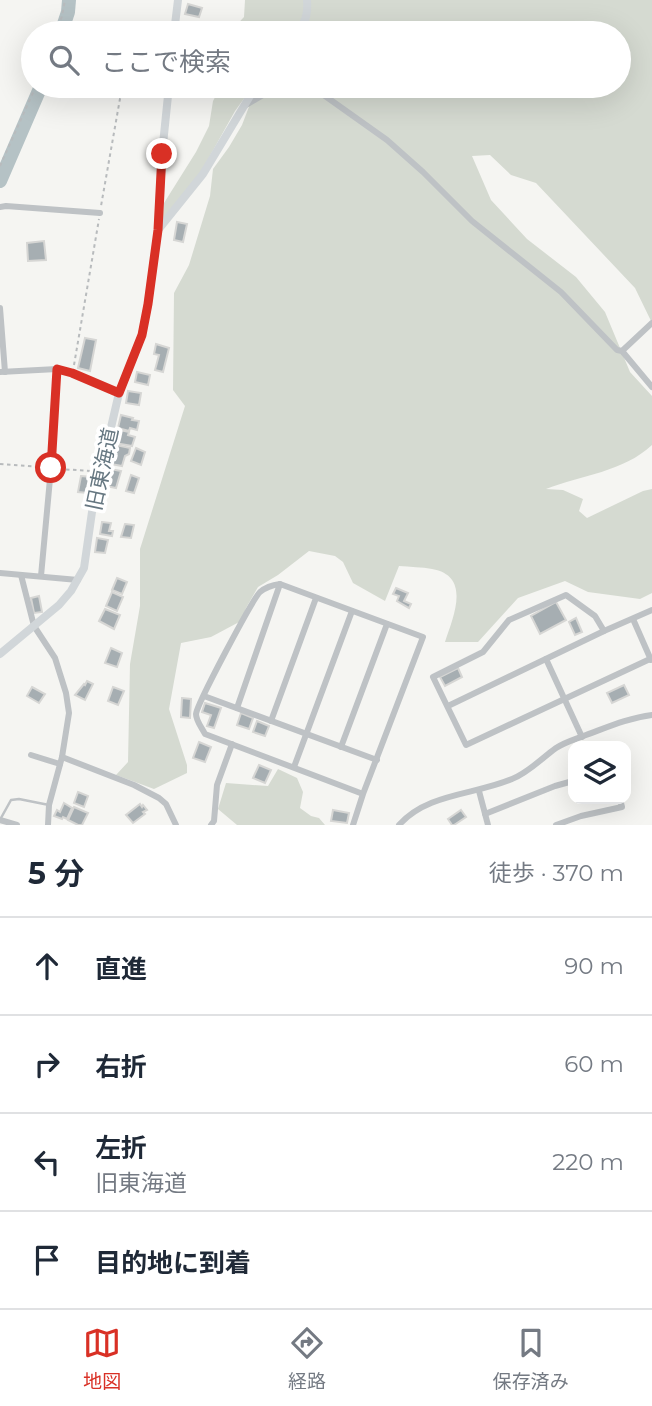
<!DOCTYPE html>
<html lang="ja">
<head>
<meta charset="utf-8">
<style>
  body { margin:0; font-family:Montserrat,"Noto Sans JP",sans-serif; background:#f6f6f7; color:#1f2937 }
  .controls { position:absolute; right:21px; bottom:21px; display:grid; overflow:hidden; border-radius:14px; box-shadow:0 7px 28px #0002 }
  .controls button { width:63px; height:63px; display:grid; place-items:center; padding:0; border:0; border-bottom:2px solid #e0e1e3; background:#fff; color:#1f2937; font:35px sans-serif }
  .stop { position:absolute; width:21px; height:21px; margin:-16px; border:5px solid #d93025; border-radius:50%; background:#fff }
  .stop.end { background:#d93025; border-color:#fff; box-shadow:0 2px 7px #0008 }
  .list { margin:0; padding:0; list-style:none }
  h2 { display:flex; justify-content:space-between; align-items:center; height:91px; margin:0; padding:0 28px; font-size:30px }
  h2 small { font-size:23px; font-weight:400; color:#747a83 }
  .list li { display:grid; grid-template-columns:46px 1fr auto; gap:21px; align-items:center; box-sizing:border-box; height:98px; padding:0 28px; border-top:2px solid #e0e1e3 }
  .list b { display:block; font-size:26px; white-space:nowrap }
  .list p { margin:0; font-size:23px; white-space:nowrap; color:#747a83 }
  .list em { font-size:23px; font-style:normal; color:#747a83 }
  .icon { flex:none; width:38px; height:38px; fill:none; stroke:currentColor; stroke-width:2; stroke-linecap:round; stroke-linejoin:round }
  .map { position:relative; flex:none; width:652px; height:825px; overflow:hidden }
  .search { position:absolute; background:#fff; box-shadow:0 7px 28px #0002; left:21px; right:21px; top:21px; height:77px; display:flex; align-items:center; gap:18px; box-sizing:border-box; padding:0 24px; border-radius:38px; color:#747a83; font-size:26px }
  .sheet { height:483px; background:#fff }
  nav { display:flex; justify-content:space-around; align-items:center; box-sizing:border-box; height:98px; border-top:2px solid #e0e1e3; background:#fff; font-size:19px; color:#747a83 }
  nav a { display:grid; justify-items:center; gap:4px }
  nav .on { color:#d93025 }
  .map>svg:first-child { display:block }
</style>
</head>
<body>
<div class="map">
<svg width="652" height="825" viewBox="0 0 652 825">
  <rect width="100%" height="100%" fill="#f5f5f2"/>
  <g fill="#d5dad1">
    <path d="M245 0H652V323L635 288 536 183 511 175 490 155 472 156 491 200 527 239 576 277 605 312 630 372 652 396V445C623 472 582 475 546 489L563 490 583 499 579 511 587 518 643 491 652 489V593L640 599 588 592 565 581 518 598 478 642H445C453 617 472 576 432 569 422 567 410 567 399 566L385 601 353 583 343 562 335 556 309 551 278 575 258 587 246 608 241 621 211 637 181 643 169 709 187 765V773L154 789 116 775 128 762 130 664 140 606V549L185 406 173 390 174 293 189 265 210 196 213 169 229 147 242 125 257 86H619V33H229L244 17Z"/>
    <path d="M221 86H253L235 111 202 170 162 225 164 203 196 152 209 126 213 101Z"/>
    <path d="M278 769 297 778 303 792 300 808 311 816 319 818 325 825H237L218 809 226 783 268 786Z"/>
  </g>
  <g fill="none" stroke-linecap="round" stroke-linejoin="round">
    <g stroke="#b5c2c5" stroke-width="14">
      <path d="M61 33 68 12 69 0"/>
      <path d="M0 181 41 86"/>
    </g>
  </g>
  <g fill="#a6aeb2" stroke="#d6d6d4" stroke-width="2">
    <path d="M188 4 202 8 199 17 185 14Z"/>
    <path d="M177 222 187 224 183 242 174 240Z"/>
    <path d="M44 241 46 260 28 261 27 243Z"/>
    <path d="M85 338 96 340 90 371 78 368Z"/>
    <path d="M156 344 169 348 163 372 155 370 159 355 154 354Z"/>
    <path d="M137 372 150 375 148 385 135 382Z"/>
    <path d="M128 391 141 393 139 405 126 403Z"/>
    <path d="M121 415 133 418 132 420 139 421 137 430 130 428 129 431 118 428Z"/>
    <path d="M120 430 129 432 128 435 135 437 132 446 115 443Z"/>
    <path d="M116 445 130 448 129 454 125 456 122 466 111 464Z"/>
    <path d="M136 448 145 452 141 465 131 461Z"/>
    <path d="M110 469 121 471 116 488 106 486Z"/>
    <path d="M131 475 139 478 134 493 126 491Z"/>
    <path d="M81 476 91 477 88 493 78 492Z"/>
    <path d="M102 522 111 523 109 531H113L112 536 100 534Z"/>
    <path d="M125 524 134 525 131 538 121 537Z"/>
    <path d="M97 538 108 540 105 553 95 552Z"/>
    <path d="M117 578 127 582 122 594 112 590Z"/>
    <path d="M396 588 408 593 404 601 411 604 409 608 397 601 399 596 393 594Z"/>
    <path d="M112 592 123 597 117 611 106 606Z"/>
    <path d="M39 596 42 612 34 613 31 598Z"/>
    <path d="M556 602 566 620 540 634 531 616Z"/>
    <path d="M105 609 120 615 114 629 99 621Z"/>
    <path d="M576 618 582 632 575 635 569 622Z"/>
    <path d="M111 648 122 653 117 667 105 663Z"/>
    <path d="M458 668 462 677 445 686 440 677Z"/>
    <path d="M87 681 93 684 85 700 75 695 84 684 85 685Z"/>
    <path d="M624 685 629 695 612 703 607 693Z"/>
    <path d="M32 687 45 694 39 703 27 696Z"/>
    <path d="M113 687 124 691 118 705 108 701Z"/>
    <path d="M182 698 191 699 190 718 181 717Z"/>
    <path d="M205 703 221 708 214 728 207 726 211 715 202 712Z"/>
    <path d="M241 713 253 718 249 729 237 725Z"/>
    <path d="M257 721 269 726 265 736 253 732Z"/>
    <path d="M199 742 211 747 205 762 193 758Z"/>
    <path d="M259 765 271 770 265 783 253 778Z"/>
    <path d="M78 792 88 796 84 807 74 803Z"/>
    <path d="M64 803 72 808 67 819 63 817 62 819 54 816 57 810 60 812Z"/>
    <path d="M140 804 142 807 143 805 147 810 143 812 145 814 133 823 126 815Z"/>
    <path d="M74 807 88 813 82 825H78L68 820Z"/>
    <path d="M333 810 349 813 347 823 331 821Z"/>
    <path d="M461 810 466 817 454 825H452L448 819Z"/>
  </g>
  <g fill="none" stroke-linecap="round" stroke-linejoin="round">
    <g stroke="#b8bbbd" stroke-width="2" stroke-dasharray="3.5 3.5" stroke-linecap="butt">
      <path d="M56 33 62 16 65 0"/>
      <path d="M85 86 121 93 101 206"/>
      <path d="M0 166 36 86"/>
      <path d="M74 365 99 219"/>
      <path d="M0 464 43 467"/>
      <path d="M59 469 92 471"/>
    </g>
    <path stroke="#bec2c5" stroke-width="2.5" d="M1 818 11 800 19 799 49 805"/>
    <g stroke="#bec2c5" stroke-width="6">
      <path d="M311 86 387 140 423 172 472 221 561 292 617 350 622 351 652 387"/>
      <path d="M246 105 275 88 284 86"/>
      <path d="M0 207 6 206 100 213"/>
      <path d="M0 308 5 372"/>
      <path d="M622 351 652 323"/>
      <path d="M0 372 57 369 72 373 119 393"/>
      <path d="M0 573 78 580"/>
      <path d="M21 575 34 626 55 658 66 693 69 713 62 757 49 805 48 825"/>
      <path d="M41 576 51 468 57 369"/>
      <path d="M633 619 651 660"/>
      <path d="M604 631 595 616 566 595 509 620 483 652 433 677 466 745 650 659"/>
      <path d="M546 659 582 737"/>
      <path d="M204 696 377 760"/>
      <path d="M448 706 604 631 652 610"/>
      <path d="M237 708 280 584"/>
      <path d="M271 721 316 598"/>
      <path d="M341 747 387 624"/>
      <path d="M31 755 60 764"/>
      <path d="M62 757 134 785 159 798 166 804 176 825"/>
      <path d="M294 767 352 611"/>
      <path d="M479 791 488 825"/>
      <path d="M485 814 555 786 573 781"/>
      <path d="M0 820 17 825"/>
      <path d="M211 825 214 821 217 785 232 744"/>
      <path d="M353 825 363 794 423 637 280 584C273 585 266 587 260 592 252 600 197 704 196 714 196 721 202 728 205 734L363 794"/>
      <path d="M399 825C427 793 475 795 512 779 528 773 542 758 556 748 565 742 576 739 586 735 608 727 628 718 652 715"/>
      <path d="M556 825 581 816 622 807 620 799"/>
    </g>
    <g stroke="#d1d6d9" stroke-width="8">
      <path d="M174 33 178 0"/>
      <path d="M294 33C306 24 308 15 307 0"/>
      <path d="M158 230 203 174 256 86"/>
      <path d="M0 654 59 605 71 591 84 568 93 505 119 393 142 335 148 304 158 230 162 154 169 86"/>
    </g>
  </g>
  <g fill="none" stroke-linecap="round" stroke-linejoin="round">
    <path stroke="#d93025" stroke-width="9" d="M51 468 57 369 72 373 119 393 142 335 148 304 158 230 162 154"/>
  </g>
  <g text-anchor="middle" dominant-baseline="central" stroke-width="7" stroke-linejoin="round" paint-order="stroke">
    <g font-size="21" fill="#667781" stroke="#fff">
      <text transform="translate(102 469) rotate(-78)">旧東海道</text>
    </g>
  </g>
</svg>
<div class="controls">
<button><svg class="icon" aria-label="layers" viewBox="0 0 24 24"><path d="M12 4l9 5-9 5-9-5zM3 14l9 5 9-5"/></svg></button>
</div>
<div class="stop" style="left:51px;top:468px"></div>
<div class="stop end" style="left:162px;top:154px"></div>
<div class="search"><svg class="icon" aria-label="search" viewBox="0 0 24 24"><circle cx="10" cy="10" r="6"/><path d="M15 15l6 6"/></svg>ここで検索</div>
</div>
<section class="sheet">
<h2>5 分<small>徒歩 · 370 m</small></h2>
<ul class="list">
<li><svg class="icon" aria-label="ahead" viewBox="0 0 24 24"><path d="M12 20V5M6 11l6-6 6 6"/></svg><div><b>直進</b></div><em>90 m</em></li>
<li><svg class="icon" aria-label="right" viewBox="0 0 24 24"><path d="M7 20v-9h11M14 6l5 5-5 5"/></svg><div><b>右折</b></div><em>60 m</em></li>
<li><svg class="icon" aria-label="left" viewBox="0 0 24 24"><path d="M17 20v-9H6M10 6l-5 5 5 5"/></svg><div><b>左折</b><p>旧東海道</p></div><em>220 m</em></li>
<li><svg class="icon" aria-label="arrive" viewBox="0 0 24 24"><path d="M6 21V4h12l-3 4 3 4H6"/></svg><div><b>目的地に到着</b></div></li>
</ul>
</section>
<nav>
<a class="on"><svg class="icon" aria-label="map" viewBox="0 0 24 24"><path d="M3 6l6-2 6 2 6-2v14l-6 2-6-2-6 2zM9 4v14M15 6v14"/></svg>地図</a>
<a><svg class="icon" aria-label="directions" viewBox="0 0 24 24"><path d="M12 3l9 9-9 9-9-9zM9 14v-3h6M13 9l2 2-2 2"/></svg>経路</a>
<a><svg class="icon" aria-label="saved" viewBox="0 0 24 24"><path d="M7 4h10v16l-5-4-5 4z"/></svg>保存済み</a>
</nav>
</body>
</html>
